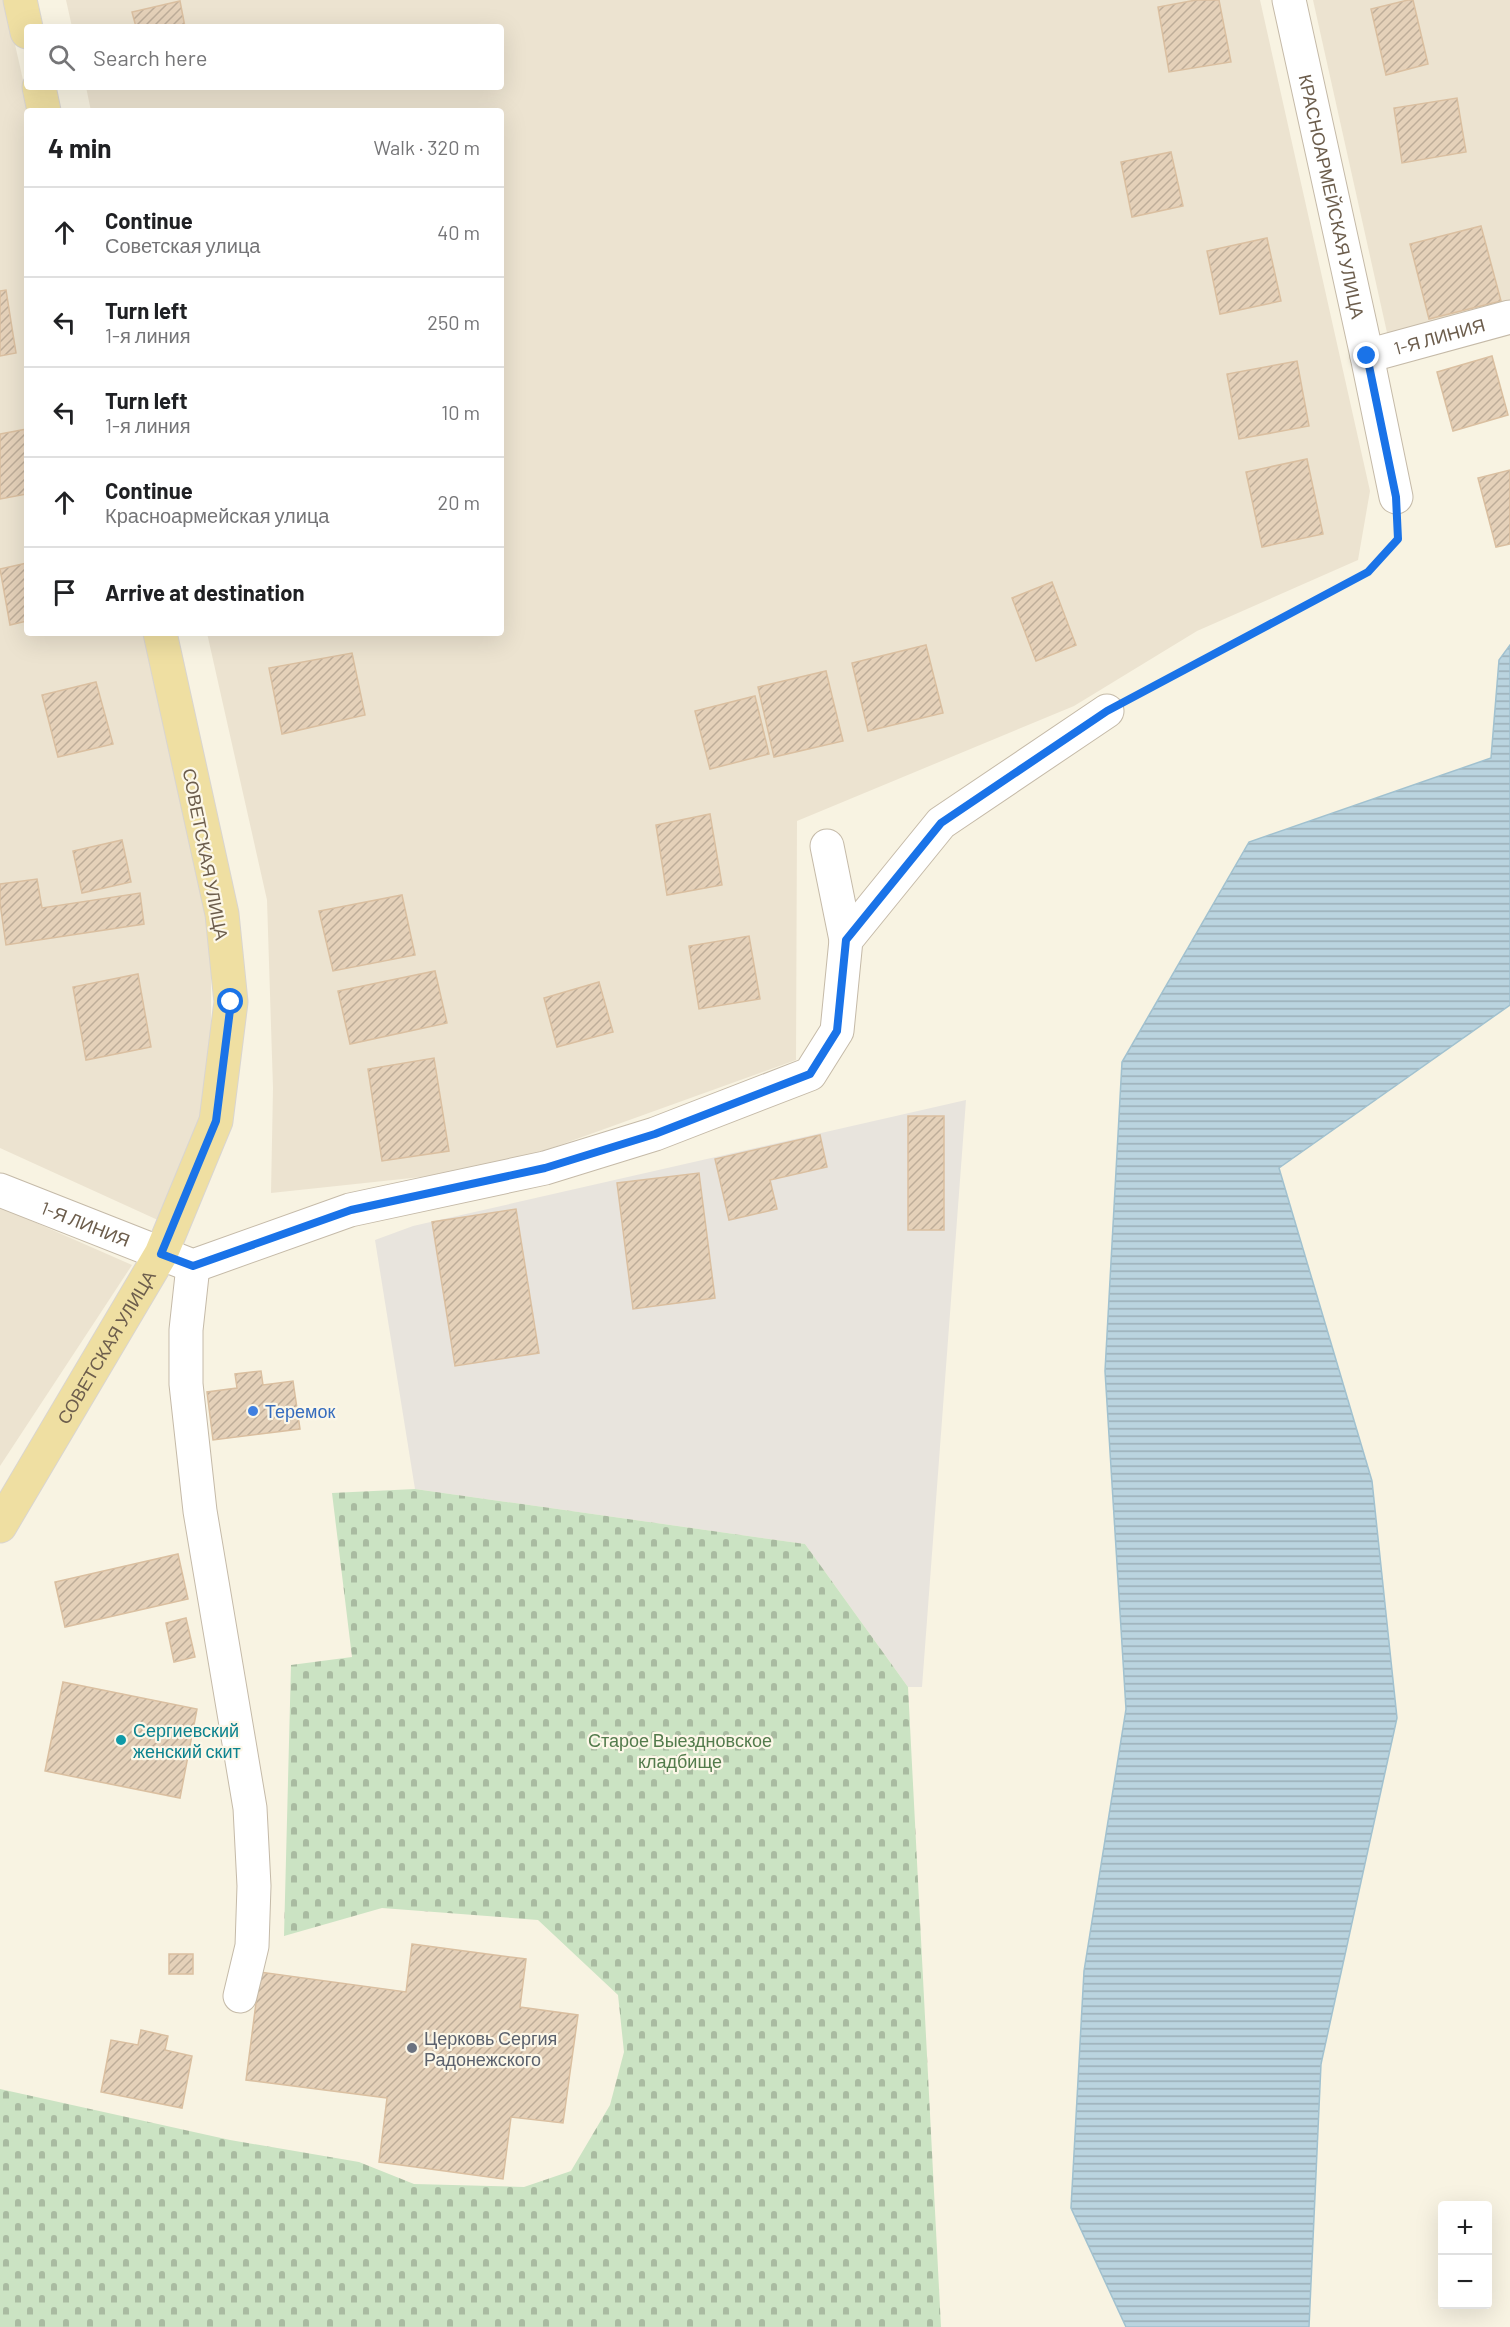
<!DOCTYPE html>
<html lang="en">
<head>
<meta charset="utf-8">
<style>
  body { margin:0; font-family:Barlow,sans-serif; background:#f2f2f2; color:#202124 }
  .controls { position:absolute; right:18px; bottom:18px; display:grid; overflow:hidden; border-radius:6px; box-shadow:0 6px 24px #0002 }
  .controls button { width:54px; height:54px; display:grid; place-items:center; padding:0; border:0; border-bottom:2px solid #e0e0e0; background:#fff; color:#202124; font:30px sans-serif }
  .stop { position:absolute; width:18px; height:18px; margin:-14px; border:4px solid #1a73e8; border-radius:50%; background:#fff }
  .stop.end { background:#1a73e8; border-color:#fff; box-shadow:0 2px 6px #0008 }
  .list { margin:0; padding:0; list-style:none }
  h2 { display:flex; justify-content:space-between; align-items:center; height:78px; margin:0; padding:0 24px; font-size:26px }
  h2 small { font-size:20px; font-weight:400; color:#757577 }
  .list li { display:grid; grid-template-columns:39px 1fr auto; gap:18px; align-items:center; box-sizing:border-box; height:90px; padding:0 24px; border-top:2px solid #e0e0e0 }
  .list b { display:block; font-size:22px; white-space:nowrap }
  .list p { margin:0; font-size:20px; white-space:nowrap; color:#757577 }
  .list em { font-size:20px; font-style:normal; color:#757577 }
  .icon { flex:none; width:33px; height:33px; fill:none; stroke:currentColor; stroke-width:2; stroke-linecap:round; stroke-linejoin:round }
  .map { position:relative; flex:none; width:1510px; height:2327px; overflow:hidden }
  .search { position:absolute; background:#fff; box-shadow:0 6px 24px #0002; left:24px; top:24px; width:480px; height:66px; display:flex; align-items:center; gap:15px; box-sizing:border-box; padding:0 21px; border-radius:6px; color:#757577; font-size:22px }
  .panel { position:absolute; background:#fff; box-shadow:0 6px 24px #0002; left:24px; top:108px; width:480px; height:528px; border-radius:6px }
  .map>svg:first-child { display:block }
</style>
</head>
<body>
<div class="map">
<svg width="1510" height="2327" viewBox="0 0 1510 2327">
  <defs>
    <pattern id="cemetery-stones" width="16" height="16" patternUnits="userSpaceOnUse" patternTransform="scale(1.5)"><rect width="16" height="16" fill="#cbe3c3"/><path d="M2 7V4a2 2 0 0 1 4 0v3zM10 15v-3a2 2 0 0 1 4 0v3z" fill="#a9bba1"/></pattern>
    <pattern id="water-rules" width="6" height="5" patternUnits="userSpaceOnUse" patternTransform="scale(1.5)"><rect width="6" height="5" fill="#bad4df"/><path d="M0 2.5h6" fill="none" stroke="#9bafb7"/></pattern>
    <pattern id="building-hatch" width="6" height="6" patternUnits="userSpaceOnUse" patternTransform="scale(1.5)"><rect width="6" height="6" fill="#e5d1b9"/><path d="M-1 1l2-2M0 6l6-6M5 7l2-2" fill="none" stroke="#bead99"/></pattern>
  </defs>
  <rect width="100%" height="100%" fill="#f8f3e2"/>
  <g fill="#ece3d0">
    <path d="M0 0H5L30 111H27V633H146L211 922V1095L160 1221 0 1148Z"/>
    <path d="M66 0H1260L1370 491 1358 560 1197 631 1074 706 797 821 796 1060 535 1154 468 1172 271 1193 273 1088 267 900 207 633H501V111H91L86 87H501V27H72Z"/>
    <path d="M1313 0H1510V305L1388 337Z"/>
    <path d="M0 1207 132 1265 0 1466Z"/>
  </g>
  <path fill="#e8e4dd" d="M966 1100 922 1687H908L805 1544 415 1489 375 1240 413 1226Z"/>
  <path fill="url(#cemetery-stones)" d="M415 1489 805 1544 908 1687 941 2327H0V2089L230 2140 359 2162 414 2184 524 2187 571 2171 610 2105 624 2052 618 1995 538 1920 382 1908 284 1936 291 1665 352 1657 332 1493Z"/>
  <path fill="url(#water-rules)" stroke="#a1c1cf" stroke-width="1.5" d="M1510 645V1005L1279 1168 1372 1481 1397 1718 1321 2064 1309 2327H1126L1071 2208 1084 1971 1126 1709 1105 1371 1122 1062 1249 842 1491 758 1499 660Z"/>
  <g fill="url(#building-hatch)" stroke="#dabfa0" stroke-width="1.5">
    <path d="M1196 0H1219L1231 62 1169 72 1158 7Z"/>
    <path d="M1408 0H1413L1428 64 1386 75 1371 9Z"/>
    <path d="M180 1 185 27H136L132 12Z"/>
    <path d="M1457 98 1466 152 1402 163 1394 108Z"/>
    <path d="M1171 152 1183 206 1132 217 1121 162Z"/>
    <path d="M1481 226 1501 301 1429 319 1410 244Z"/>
    <path d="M1267 238 1281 301 1220 314 1207 251Z"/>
    <path d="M6 290 16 353 0 356V291Z"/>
    <path d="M1492 356 1508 415 1453 431 1437 372Z"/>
    <path d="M1297 361 1309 426 1239 439 1227 374Z"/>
    <path d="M27 429V494L0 499V434Z"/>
    <path d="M1307 459 1323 534 1262 547 1246 472Z"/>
    <path d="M1510 470V544L1496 547 1478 478Z"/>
    <path d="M27 563V621L10 625 0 569Z"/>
    <path d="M1052 582 1076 645 1036 661 1012 598Z"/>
    <path d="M926 645 943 713 868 731 852 663Z"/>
    <path d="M352 653 365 715 282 734 269 668Z"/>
    <path d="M826 671 843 741 774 757 758 687Z"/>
    <path d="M96 682 113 744 58 757 42 695Z"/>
    <path d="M755 696 769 754 710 769 695 711Z"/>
    <path d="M710 814 722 885 667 895 656 825Z"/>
    <path d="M122 840 131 882 82 893 73 851Z"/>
    <path d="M37 879 42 908 140 893 144 924 6 945 0 903V884Z"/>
    <path d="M402 895 415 955 333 971 319 911Z"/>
    <path d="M749 936 760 999 699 1009 689 946Z"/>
    <path d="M435 971 447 1023 350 1044 338 991Z"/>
    <path d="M138 974 151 1047 86 1060 73 987Z"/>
    <path d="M599 982 613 1032 557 1047 544 998Z"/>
    <path d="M434 1058 449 1151 382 1161 368 1069Z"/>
    <rect x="908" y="1116" width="36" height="114"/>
    <path d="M820 1135 827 1167 770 1180 777 1209 729 1220 715 1159Z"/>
    <path d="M699 1173 715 1298 633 1309 617 1183Z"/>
    <path d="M516 1209 539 1353 455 1366 432 1222Z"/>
    <path d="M261 1371 263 1385 293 1381 300 1429 213 1440 207 1392 237 1388 235 1374Z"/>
    <path d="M178 1554 188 1599 65 1627 55 1582Z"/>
    <path d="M186 1618 195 1657 174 1662 166 1623Z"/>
    <path d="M63 1682 197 1709 180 1798 45 1771Z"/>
    <path d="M412 1944 526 1959 520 2007 578 2015 563 2123 511 2117 503 2179 379 2162 387 2098 246 2080 260 1972 406 1992Z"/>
    <rect x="169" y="1954" width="24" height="20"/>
    <path d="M141 2030 168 2036 165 2050 192 2056 182 2108 101 2092 111 2040 138 2045Z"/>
  </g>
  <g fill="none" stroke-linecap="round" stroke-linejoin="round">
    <g stroke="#c5baa8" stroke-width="35">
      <g id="minor">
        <path id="s1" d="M1289 0 1367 356 1396 497"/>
        <path id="s2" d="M1367 356 1510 317"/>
        <path d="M827 846 846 940"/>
        <path id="s3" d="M0 1190 193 1266 350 1210 545 1168 655 1134 810 1074 837 1031 846 940 941 823 1107 711"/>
        <path d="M193 1266 186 1330V1384L200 1511 250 1808 254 1886 252 1946 240 1996"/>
      </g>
    </g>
    <g stroke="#d9d5d0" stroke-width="35">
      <g id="major">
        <path d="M20 0 27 32"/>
        <path d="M39 87 44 111"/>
        <path id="s4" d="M0 1526 161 1254 216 1121 231 1002 222 914 160 633"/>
      </g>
    </g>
    <path stroke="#cebaa1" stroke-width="4" stroke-dasharray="1.5 4.5" stroke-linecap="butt" d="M1140 694 1368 572 1398 539V534"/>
    <use href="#minor" stroke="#fff" stroke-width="33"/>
    <use href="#major" stroke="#efdfa2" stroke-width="33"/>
  </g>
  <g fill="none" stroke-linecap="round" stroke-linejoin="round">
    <path stroke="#1a73e8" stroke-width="8" d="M231 1002 216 1121 161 1254 193 1266 351 1210 545 1168 655 1134 810 1074 837 1031 846 940 941 823 1107 711 1368 572 1398 539 1396 497 1367 356"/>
  </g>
  <circle fill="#3f7fe0" stroke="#fcf7e8" stroke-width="2" cx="253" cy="1411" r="6"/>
  <circle fill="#0f9aa8" stroke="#fcf7e8" stroke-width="2" cx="121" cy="1740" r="6"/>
  <circle fill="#6b7280" stroke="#fcf7e8" stroke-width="2" cx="412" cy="2048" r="6"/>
  <g text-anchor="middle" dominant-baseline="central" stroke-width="4.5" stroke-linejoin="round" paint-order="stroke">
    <g font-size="18" fill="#6c5d4c" stroke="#fcf7e8">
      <text stroke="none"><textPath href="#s1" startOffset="201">КРАСНОАРМЕЙСКАЯ УЛИЦА</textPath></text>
      <text stroke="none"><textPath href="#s2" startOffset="75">1-Я ЛИНИЯ</textPath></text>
      <text transform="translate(206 854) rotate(79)">СОВЕТСКАЯ УЛИЦА</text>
      <text stroke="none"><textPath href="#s3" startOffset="92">1-Я ЛИНИЯ</textPath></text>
      <text stroke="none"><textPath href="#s4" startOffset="208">СОВЕТСКАЯ УЛИЦА</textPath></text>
    </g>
    <g font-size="18" fill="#366cbe" stroke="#fcf7e8" text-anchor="start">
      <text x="265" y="1411">Теремок</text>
    </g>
    <g font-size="18" fill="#0d838f" stroke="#fcf7e8" text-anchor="start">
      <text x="133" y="1730">Сергиевский<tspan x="133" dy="21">женский скит</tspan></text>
    </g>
    <g font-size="18" fill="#537b4c" stroke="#fcf7e8">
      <text x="680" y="1740">Старое Выездновское<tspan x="680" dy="21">кладбище</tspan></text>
    </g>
    <g font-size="18" fill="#5b616d" stroke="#fcf7e8" text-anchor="start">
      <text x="424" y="2038">Церковь Сергия<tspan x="424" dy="21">Радонежского</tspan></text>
    </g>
  </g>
</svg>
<div class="controls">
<button>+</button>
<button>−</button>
</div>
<div class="stop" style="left:231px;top:1002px"></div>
<div class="stop end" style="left:1367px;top:356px"></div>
<div class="search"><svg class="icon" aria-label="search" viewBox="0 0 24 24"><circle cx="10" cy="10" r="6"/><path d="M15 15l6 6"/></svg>Search here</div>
<section class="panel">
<h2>4 min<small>Walk · 320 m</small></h2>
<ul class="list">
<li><svg class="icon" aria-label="ahead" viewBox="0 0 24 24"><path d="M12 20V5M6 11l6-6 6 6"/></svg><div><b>Continue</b><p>Советская улица</p></div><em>40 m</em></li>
<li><svg class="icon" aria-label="left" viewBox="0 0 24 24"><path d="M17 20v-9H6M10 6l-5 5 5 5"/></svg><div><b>Turn left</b><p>1-я линия</p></div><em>250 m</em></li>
<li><svg class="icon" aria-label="left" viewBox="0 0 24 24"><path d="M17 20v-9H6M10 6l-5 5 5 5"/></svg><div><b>Turn left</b><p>1-я линия</p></div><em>10 m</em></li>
<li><svg class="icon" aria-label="ahead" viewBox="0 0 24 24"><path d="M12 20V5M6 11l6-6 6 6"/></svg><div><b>Continue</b><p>Красноармейская улица</p></div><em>20 m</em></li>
<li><svg class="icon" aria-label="arrive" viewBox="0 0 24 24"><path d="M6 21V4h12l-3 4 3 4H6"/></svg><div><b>Arrive at destination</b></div></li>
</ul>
</section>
</div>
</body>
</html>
